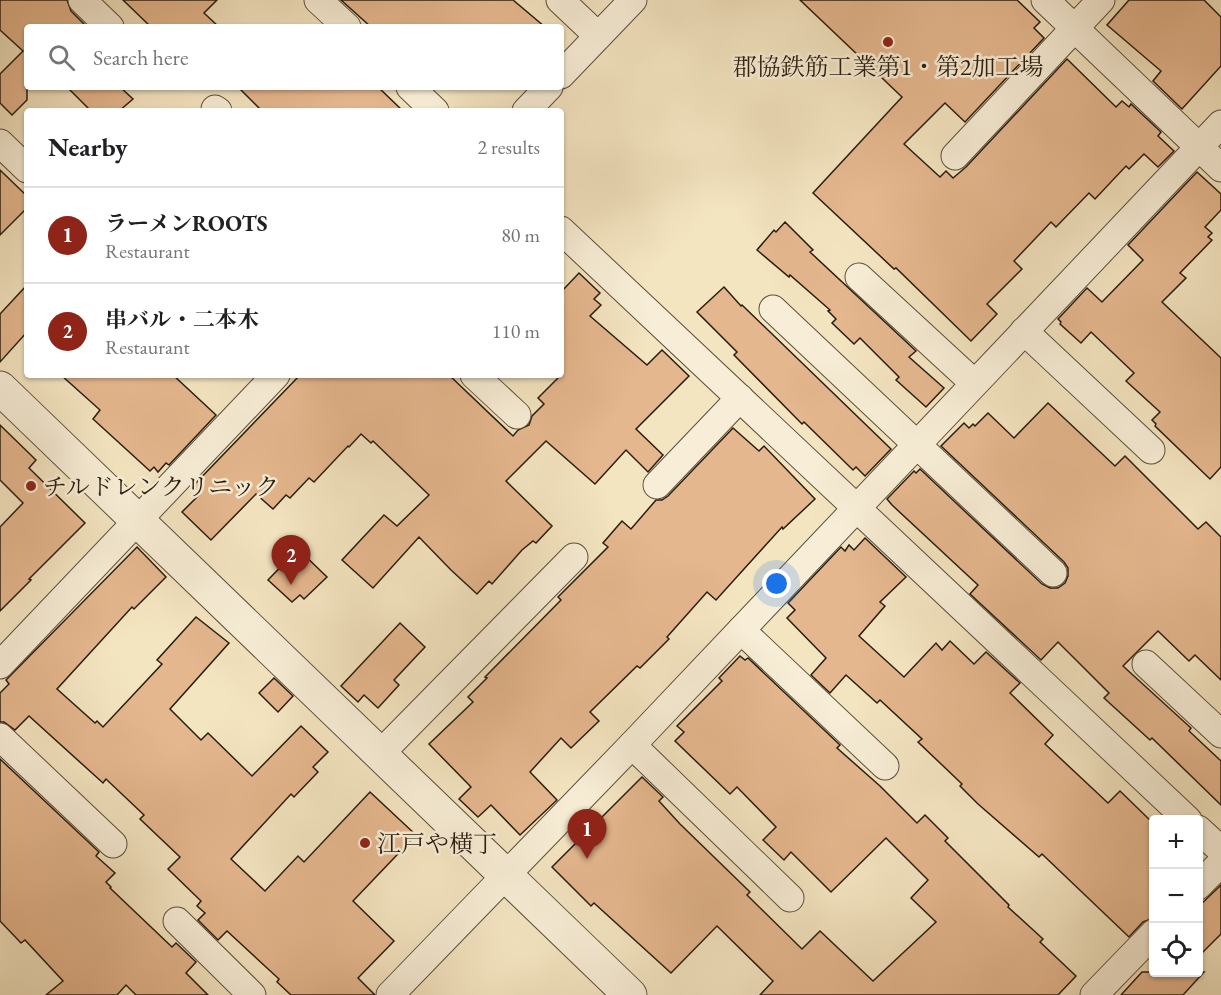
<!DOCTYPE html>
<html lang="en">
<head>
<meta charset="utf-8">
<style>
  body { margin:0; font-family:"EB Garamond","Noto Serif JP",serif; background:#f2f2f2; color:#202124 }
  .controls { position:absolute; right:18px; bottom:18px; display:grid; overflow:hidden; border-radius:6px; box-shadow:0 2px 4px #0004 }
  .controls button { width:54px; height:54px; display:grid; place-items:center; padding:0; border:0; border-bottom:2px solid #e0e0e0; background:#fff; color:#202124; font:30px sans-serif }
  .you { position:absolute; left:777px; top:584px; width:21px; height:21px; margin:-15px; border:4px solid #fff; border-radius:50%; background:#1a73e8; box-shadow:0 0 0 9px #1a73e833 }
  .badge { display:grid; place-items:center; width:39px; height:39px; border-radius:50%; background:#8f2418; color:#fff; font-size:20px; font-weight:700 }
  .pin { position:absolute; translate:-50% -50px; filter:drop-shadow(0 2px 3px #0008) }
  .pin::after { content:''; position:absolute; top:32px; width:21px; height:18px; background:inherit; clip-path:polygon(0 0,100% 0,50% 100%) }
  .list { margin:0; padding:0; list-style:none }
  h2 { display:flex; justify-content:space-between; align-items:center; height:78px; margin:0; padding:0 24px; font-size:26px }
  h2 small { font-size:20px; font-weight:400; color:#757577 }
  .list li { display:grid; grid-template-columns:39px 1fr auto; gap:18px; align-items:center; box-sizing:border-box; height:96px; padding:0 24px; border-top:2px solid #e0e0e0 }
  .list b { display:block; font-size:22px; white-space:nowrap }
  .list p { margin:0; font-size:20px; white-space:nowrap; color:#757577 }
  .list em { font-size:20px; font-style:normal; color:#757577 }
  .icon { flex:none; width:33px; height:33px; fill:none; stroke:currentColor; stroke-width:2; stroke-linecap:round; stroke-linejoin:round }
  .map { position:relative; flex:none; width:1221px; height:995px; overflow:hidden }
  .search { position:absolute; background:#fff; box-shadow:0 2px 4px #0004; left:24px; top:24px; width:540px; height:66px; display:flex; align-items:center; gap:15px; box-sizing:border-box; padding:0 21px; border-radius:6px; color:#757577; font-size:22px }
  .panel { position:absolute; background:#fff; box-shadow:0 2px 4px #0004; left:24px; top:108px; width:540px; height:270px; border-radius:6px }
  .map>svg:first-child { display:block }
</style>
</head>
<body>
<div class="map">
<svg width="1221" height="995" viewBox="0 0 1221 995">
  <rect width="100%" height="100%" fill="#f4e5c1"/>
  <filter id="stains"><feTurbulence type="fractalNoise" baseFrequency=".00333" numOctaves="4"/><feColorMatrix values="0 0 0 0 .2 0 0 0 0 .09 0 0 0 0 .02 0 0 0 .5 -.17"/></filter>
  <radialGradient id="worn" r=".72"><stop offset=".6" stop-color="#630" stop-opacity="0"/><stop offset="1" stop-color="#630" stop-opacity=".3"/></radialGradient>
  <g fill="#e5b78e" stroke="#291d0e" stroke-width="1.5">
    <path d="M0 0H67L71 11 87 27H27V100L12 115 0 103V74L23 51 0 30Z"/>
    <path d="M123 0H217L204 13 219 27H151Z"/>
    <path d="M341 0H513L545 27H371Z"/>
    <path d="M800 0H1017L1040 22 1034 28 1044 38 965 122 945 103 904 144 940 177 946 171 953 178 966 167 1067 59 1116 107 1122 101 1129 107 1131 104 1161 132 1158 136 1174 151 1158 167 1144 154 1129 169 1126 166 1095 199 1089 193 1056 227 1051 222 1014 261 1022 269 987 304 997 314 971 341 896 268 894 269 813 193 902 97Z"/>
    <path d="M1129 0H1204L1221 17V66L1182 109 1153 81 1161 71 1107 25Z"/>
    <path d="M67 87H120L133 99 119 111H91Z"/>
    <path d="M238 87H378L403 111H262Z"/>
    <path d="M0 170 27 196V208L0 235Z"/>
    <path d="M1197 172 1221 194V210L1205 227 1212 233 1208 237 1212 240 1180 273 1186 278 1162 302 1221 358V467L1210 479 1155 426 1156 424 1152 420 1160 412 1126 381 1134 373 1091 332 1081 343 1060 324 1061 322 1058 319 1087 288 1102 302 1143 260 1128 245Z"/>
    <path d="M785 222 813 250 810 252 916 351 909 357 944 388 926 407 896 380 899 377 860 338 854 344 832 323 836 319 828 311 830 310 790 275 789 277 757 250 774 230 776 232Z"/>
    <path d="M579 273 600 293 594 299 601 305 590 316 647 365 662 350 689 376 636 429 663 455 648 472 626 450 595 484 546 441 506 481 552 526 536 543 533 541 522 550 492 584 489 581 477 594 451 570 419 537 373 588 342 560 384 515 397 526 429 495 373 441 371 443 361 434 349 447 348 446 314 482 309 478 290 498 286 495 273 509 256 494 211 540 182 512 200 494 192 487 300 375H449L513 436 518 430 529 425 532 416 544 404 538 398 561 375V292Z"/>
    <path d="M27 285V332L0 362V314Z"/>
    <path d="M724 287 741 306 742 305 891 449 865 476 856 467 853 470 804 422 802 424 734 355 737 352 697 312Z"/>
    <path d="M61 375H173L216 415 169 465 166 463 158 472 154 467 150 471 93 419 100 410Z"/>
    <path d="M1048 403 1115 466 1125 456 1198 529 1206 522 1221 537V680L1195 655 1189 661 1158 631 1123 666 1191 728 1189 731 1221 761V805L1152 738 1150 740 1104 698 1109 693 1058 642 1041 660 970 594 978 585 892 505 887 499 914 471 916 473 920 469 1042 584 1050 588H1058L1065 583 1068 576V568L1064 562 941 446 964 423 969 428 973 424 975 426 988 413 1014 438Z"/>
    <path d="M0 425 36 460 29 468 85 523 29 579 31 580 0 611V527L23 503 0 480Z"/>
    <path d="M733 428 759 451 764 446 815 499 783 529 782 527 716 600 707 592 667 637 669 639 640 668 637 666 590 712 599 721 571 748 561 738 530 772 557 800 520 835 491 805 478 817 459 799 471 787 429 744 473 702 468 697 487 678 485 677 561 600 558 597 608 547 603 543 622 521 631 529 656 500H662L668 496Z"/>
    <path d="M865 538 906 577 880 602 885 606 859 636 904 677 936 643 942 650 950 641 974 664 986 652 1020 683 1010 693 1053 735 1045 744 1108 803 1120 791 1154 824V918L1143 922 1129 937 1042 854 1039 857 978 804 960 786 962 784 918 742 922 739 880 700 877 703 846 675 830 693 811 675 826 658 787 618 795 610 788 603 841 547 845 551 849 545 854 550Z"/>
    <path d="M137 547 166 577 134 609 132 607 57 689 95 723 97 721 103 727 162 664 157 660 196 617 229 643 170 709 201 740 208 733 252 776 301 726 328 752 313 767 318 772 294 797 291 794 231 859 265 891 298 856 304 862 370 792 416 835 353 901 394 941 358 978 375 995H291L277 982 279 979 227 931 218 940 198 920 205 913 197 906 201 901 168 869 180 857 140 819 144 815 106 779 103 783 29 716 15 730 4 722H0V693L9 684 6 680Z"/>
    <path d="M298 549 327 577 304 599 300 595 292 602 268 580Z"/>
    <path d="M400 623 425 647 394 680 399 685 378 708 364 695 358 702 341 686Z"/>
    <path d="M740 656 745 660 748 658 840 745 837 748 880 786 917 823 925 815 948 838 945 841 1009 905 1008 907 1043 939 1040 942 1076 976 1058 995H760L773 981 717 926 671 973 594 903 591 906 552 867 642 777 663 797 659 801 680 824 750 892 747 895 802 949 820 931 873 981 936 922 911 898 928 880 886 838 831 892 791 852 784 860 763 840 776 827 737 787 730 794 675 741 684 732 677 726 722 681 719 678Z"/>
    <path d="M274 678 293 696 278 712 259 693Z"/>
    <path d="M0 759 99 852 96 856 115 873 106 882 111 887 110 888 172 947 176 943 196 962 186 973 208 995H136L126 985 117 995H46L63 981 25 940 21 943 0 921Z"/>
    <path d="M1221 885V934L1198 957V907Z"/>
    <path d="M1142 972H1204L1183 995H1121Z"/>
  </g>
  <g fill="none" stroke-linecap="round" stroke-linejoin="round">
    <g stroke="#5c4f3b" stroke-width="29">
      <g id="minor">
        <path d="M82 0 110 27"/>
        <path d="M318 0 347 27"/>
        <path d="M560 0 598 36"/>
        <path d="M1045 0 1221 168"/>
        <path d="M561 75 633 0"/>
        <path d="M410 87 435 111"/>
        <path d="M215 109 218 111"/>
        <path d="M526 111 549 87"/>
        <path d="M0 143 27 169"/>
        <path d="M955 156 1101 0"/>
        <path d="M561 230 1188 820"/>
        <path d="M859 277 974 383"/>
        <path d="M773 309 1053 573"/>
        <path d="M1024 331 1151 450"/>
        <path d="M474 375 517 415"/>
        <path d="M657 485 740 398"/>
        <path d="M741 630 885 766"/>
        <path d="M1146 664 1221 734"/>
        <path d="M0 665 276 375"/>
        <path d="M0 737 113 844"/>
        <path d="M632 745 790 898"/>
        <path d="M379 755 574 557"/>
        <path d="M1198 829 1221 850"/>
        <path d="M1198 886 1221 863"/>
        <path d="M177 921 252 995"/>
        <path d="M390 995 632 745 1221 124"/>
        <path d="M1094 995 1154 933"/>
      </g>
    </g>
    <g stroke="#5c4f3b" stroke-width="35">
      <path id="tertiary" d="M0 388 630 995"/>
    </g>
    <use href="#minor" stroke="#f8eed7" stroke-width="27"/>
    <use href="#tertiary" stroke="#f8eed7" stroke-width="33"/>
  </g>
  <g fill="#8f2418" stroke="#f8eed7" stroke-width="2">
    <circle cx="888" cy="42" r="6"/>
    <circle cx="31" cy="486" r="6"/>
    <circle cx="365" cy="843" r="6"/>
  </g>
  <g text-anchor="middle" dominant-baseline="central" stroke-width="5" stroke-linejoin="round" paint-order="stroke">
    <g font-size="24" fill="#291d0e" stroke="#f8eed7" text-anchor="start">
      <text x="888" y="66" text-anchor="middle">郡協鉄筋工業第1・第2加工場</text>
      <text x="43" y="486">チルドレンクリニック</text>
      <text x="377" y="843">江戸や横丁</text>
    </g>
  </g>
  <rect width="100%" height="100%" filter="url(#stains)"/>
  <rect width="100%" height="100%" fill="url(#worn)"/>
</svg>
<div class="controls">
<button>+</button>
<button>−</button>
<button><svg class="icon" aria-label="locate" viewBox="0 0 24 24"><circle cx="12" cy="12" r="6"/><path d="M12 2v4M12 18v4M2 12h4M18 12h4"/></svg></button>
</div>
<div class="you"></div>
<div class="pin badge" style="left:587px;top:859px">1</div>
<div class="pin badge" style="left:291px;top:585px">2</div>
<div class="search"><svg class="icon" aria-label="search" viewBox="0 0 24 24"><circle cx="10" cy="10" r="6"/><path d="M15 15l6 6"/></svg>Search here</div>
<section class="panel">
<h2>Nearby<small>2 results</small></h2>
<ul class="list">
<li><span class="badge">1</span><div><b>ラーメンROOTS</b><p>Restaurant</p></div><em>80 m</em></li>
<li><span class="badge">2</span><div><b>串バル・二本木</b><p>Restaurant</p></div><em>110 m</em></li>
</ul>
</section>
</div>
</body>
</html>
